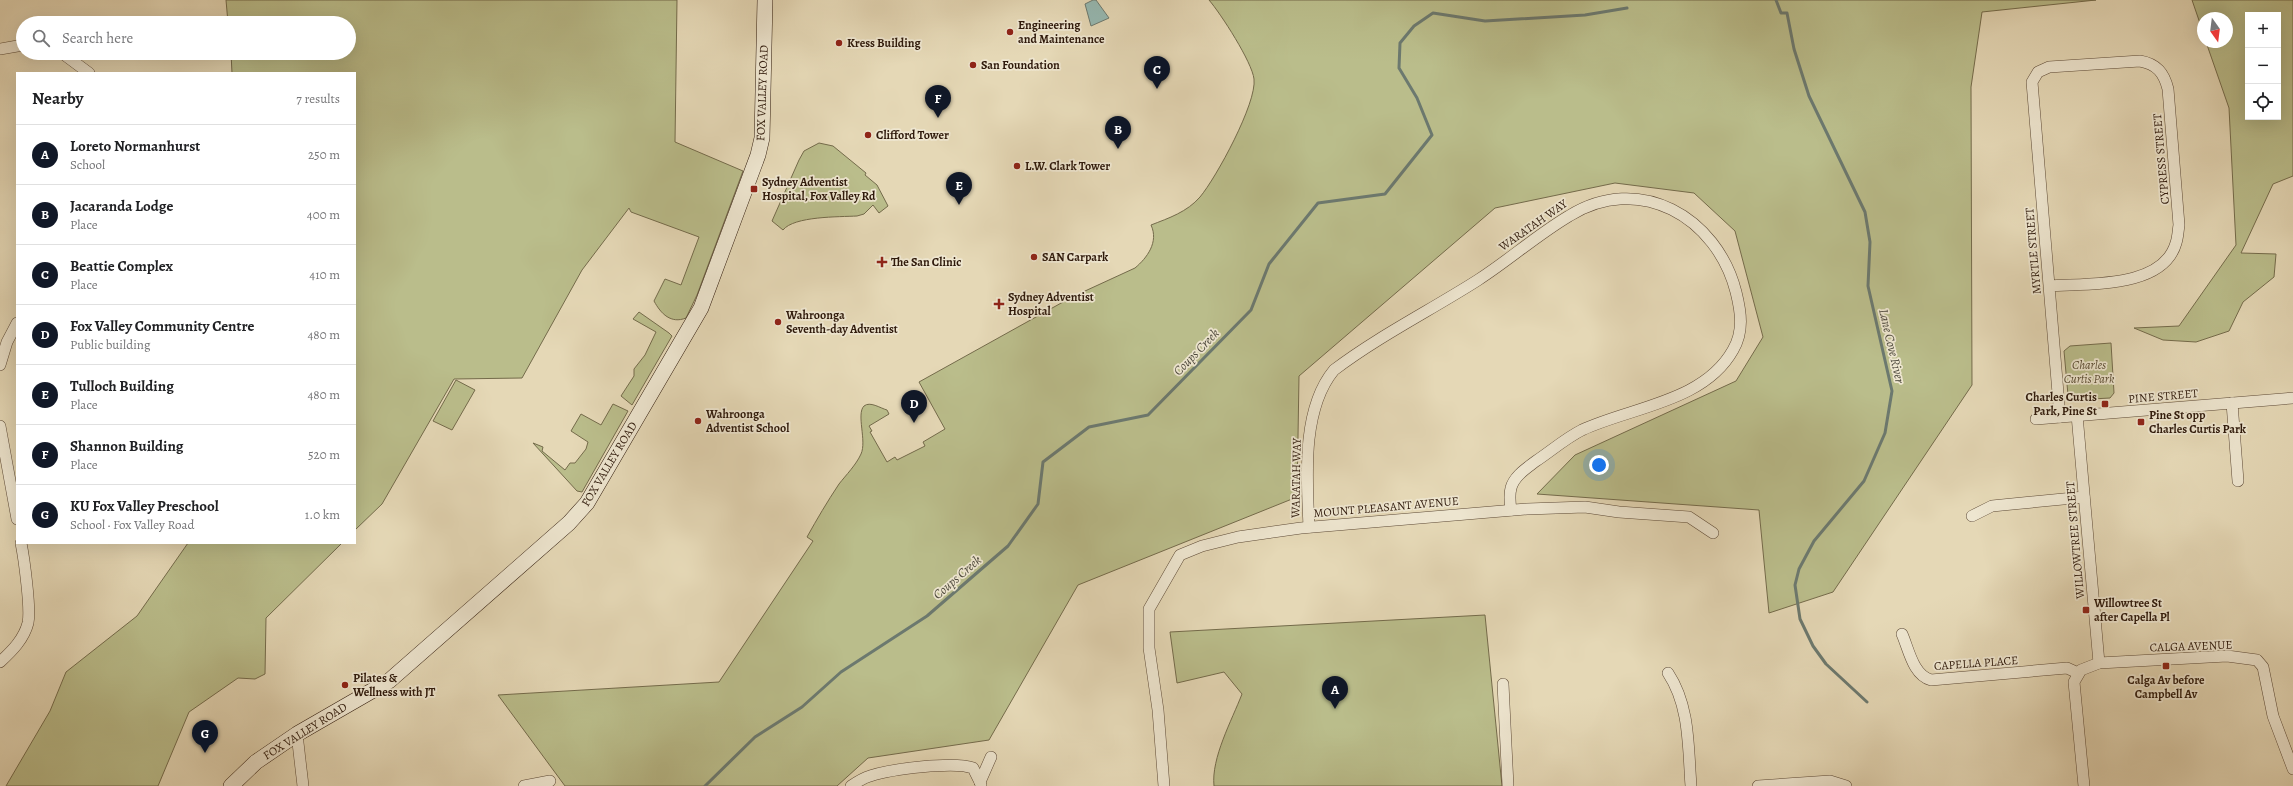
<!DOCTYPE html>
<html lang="en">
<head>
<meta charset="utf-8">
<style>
  body { margin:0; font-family:Alegreya,serif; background:#f6f6f6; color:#202124 }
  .controls { position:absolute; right:12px; top:12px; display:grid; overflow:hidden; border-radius:0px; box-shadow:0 4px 16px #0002 }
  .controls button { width:36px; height:36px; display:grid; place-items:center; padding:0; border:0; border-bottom:1px solid #e0e0e0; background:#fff; color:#202124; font:20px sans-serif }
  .compass { position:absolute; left:2197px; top:12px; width:36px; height:36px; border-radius:50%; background:#fff; box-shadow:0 4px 16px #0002; rotate:166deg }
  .you { position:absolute; left:1599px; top:465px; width:14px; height:14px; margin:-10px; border:3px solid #fff; border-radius:50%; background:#1a73e8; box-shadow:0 0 0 6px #1a73e833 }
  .badge { display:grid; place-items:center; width:26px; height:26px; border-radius:50%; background:#111827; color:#fff; font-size:13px; font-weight:700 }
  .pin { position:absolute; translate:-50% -33px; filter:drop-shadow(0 1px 2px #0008) }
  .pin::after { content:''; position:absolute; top:21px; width:14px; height:12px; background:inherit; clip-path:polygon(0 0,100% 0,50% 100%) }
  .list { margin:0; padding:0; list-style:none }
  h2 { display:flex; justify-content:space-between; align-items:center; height:52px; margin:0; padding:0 16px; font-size:17px }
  h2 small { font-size:13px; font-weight:400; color:#757577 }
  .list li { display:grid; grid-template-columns:26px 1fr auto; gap:12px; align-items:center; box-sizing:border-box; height:60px; padding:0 16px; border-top:1px solid #e0e0e0 }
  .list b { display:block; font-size:15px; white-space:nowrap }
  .list p { margin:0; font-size:13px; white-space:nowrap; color:#757577 }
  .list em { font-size:13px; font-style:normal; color:#757577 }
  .icon { flex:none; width:22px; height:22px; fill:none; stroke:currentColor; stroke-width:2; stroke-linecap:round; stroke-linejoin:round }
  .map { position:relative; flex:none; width:2293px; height:786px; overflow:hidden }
  .search { position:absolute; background:#fff; box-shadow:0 4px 16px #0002; left:16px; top:16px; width:340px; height:44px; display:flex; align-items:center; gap:10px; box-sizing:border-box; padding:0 14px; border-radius:22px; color:#757577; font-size:15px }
  .panel { position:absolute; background:#fff; box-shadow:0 4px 16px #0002; left:16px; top:72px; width:340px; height:472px; border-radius:0px }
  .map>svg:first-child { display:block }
</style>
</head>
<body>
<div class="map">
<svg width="2293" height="786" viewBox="0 0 2293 786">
  <rect width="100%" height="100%" fill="#e5d8b6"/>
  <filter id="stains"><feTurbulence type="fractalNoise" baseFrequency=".005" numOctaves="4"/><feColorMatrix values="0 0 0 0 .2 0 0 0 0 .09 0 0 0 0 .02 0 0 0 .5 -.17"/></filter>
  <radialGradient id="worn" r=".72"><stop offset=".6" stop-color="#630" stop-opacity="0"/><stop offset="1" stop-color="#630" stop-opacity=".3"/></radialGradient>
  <g fill="#babd8b" stroke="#746b4b" fill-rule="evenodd">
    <path d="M226 0H677L675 142 743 171 697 295 686 318C671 324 661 314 654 301L665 279 681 285 699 237 631 212 629 208 582 270 522 378 454 379 382 504 355 530V73H232L231 53H349V23H228Z"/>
    <path d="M1209 0H2096L1982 12 1971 87 1972 385 1833 592 1769 613 1759 510 1537 494 1575 455 1736 381 1763 337 1735 231 1694 193 1615 183 1495 208 1299 376 1297 497 1078 585 989 740 868 758 837 786H565L498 695 719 682 813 541 807 537C817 519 827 502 839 484 846 475 856 465 861 454 867 441 856 414 864 406 870 401 880 408 887 410L889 414 869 426 872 431 870 432 887 462 895 457 897 460 925 446 923 442 945 429 919 382 1072 297 1135 268C1147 258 1159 242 1151 225 1169 218 1187 212 1200 197 1216 178 1257 103 1254 79 1252 62 1221 14 1209 0Z"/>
    <path d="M2192 0H2293V176L2273 184 2241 253 2276 254 2274 277 2243 302 2229 331 2196 342 2163 340 2134 328 2179 326 2236 245 2229 108 2206 42H2227V18H2203V32ZM2248 15H2278V117H2248Z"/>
    <path d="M819 143 833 146 866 173 865 175 877 185 888 206 879 213 873 205 864 214 857 216C839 217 794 216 783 230L772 221 799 160 804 151Z"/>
    <path d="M639 312 669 333 672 336 632 405 621 396 634 376V369L645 355 656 332 633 319Z"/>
    <path d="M2111 343 2114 393 2110 398 2073 400 2068 395 2064 351 2070 346Z"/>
    <path d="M456 380 475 390 452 430 433 421Z"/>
    <path d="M613 404 628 411 582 492 577 491 533 443 543 447 542 451 565 470 570 463H575L586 449 588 442 571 431 581 414 601 425Z"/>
    <path d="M188 543H342L266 618 265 674 255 679 238 678 189 712 158 786H6L50 711 66 672 137 616Z"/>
    <path d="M1485 615 1502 786H1214C1211 758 1232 720 1242 694L1224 672 1177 683 1170 632Z"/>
  </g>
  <path fill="#96b9b2" stroke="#6c796f" d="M1093 0H1096L1109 18 1091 26 1085 4Z"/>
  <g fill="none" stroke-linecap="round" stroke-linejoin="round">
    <g stroke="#6c796f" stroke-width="3">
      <path d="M1776 0 1781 13H1787L1794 49 1809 96 1865 212 1870 242 1868 286 1892 391 1885 433 1864 481 1814 541 1799 569 1795 585 1800 619 1813 646 1826 664 1867 702"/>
      <path d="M705 786 755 737 802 707 841 672 927 616 1008 546 1038 504 1043 462 1089 427 1148 415 1251 310 1269 264 1318 203 1385 194 1432 135 1417 98 1399 68 1400 43 1414 26 1433 13 1485 21 1585 15 1627 8"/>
    </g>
    <g stroke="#5c4936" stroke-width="12">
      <g id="minor">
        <path d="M0 49 23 45"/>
        <path d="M62 53 89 73"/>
        <path d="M2049 286C2087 283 2163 289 2176 243 2178 237 2178 231 2179 225L2168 89C2164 73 2157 64 2140 61L2049 67 2038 72 2032 82 2060 417"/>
        <path d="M0 365 7 342 17 323"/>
        <path d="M2232 403 2238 481"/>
        <path d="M2077 415 2099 663"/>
        <path d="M2036 419 2293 398"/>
        <path d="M0 426 17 519"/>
        <path d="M1972 516 1992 506 2084 497"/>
        <path d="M1309 527C1307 479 1301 410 1334 370 1379 336 1431 310 1478 280 1509 260 1537 235 1569 216 1639 172 1717 217 1736 292 1741 312 1744 331 1733 350 1704 402 1631 407 1582 430 1566 438 1551 451 1536 461 1527 468 1514 476 1511 488 1509 495 1510 503 1511 510"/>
        <path d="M1902 634C1909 650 1913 675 1931 680L2067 668 2078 673"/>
        <path d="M0 662C12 651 24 639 28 623 31 609 24 558 21 543"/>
        <path d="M1668 673C1690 706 1688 747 1691 786"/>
        <path d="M1503 684 1508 786"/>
        <path d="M297 734 303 786"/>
        <path d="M981 785 980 782 991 757"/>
        <path d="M524 786 550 781"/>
        <path d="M851 786C857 782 863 778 870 776 891 769 954 761 973 768L980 782"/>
        <path d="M1164 786 1158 710 1149 648V609L1180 555 1202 546 1238 537 1301 528 1527 509 1585 507 1619 512 1689 517 1713 533"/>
        <path d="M1758 786 1830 781 1846 786"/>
        <path d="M2084 786 2074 682 2081 670 2099 663 2227 656 2257 660 2263 667 2273 716 2293 769"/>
      </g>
    </g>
    <g stroke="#2e190b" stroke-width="16">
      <path id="secondary" d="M231 786 256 762 297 734 389 681 569 523 587 503 701 308 758 155 762 138 765 0"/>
    </g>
    <use href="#minor" stroke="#eee6d0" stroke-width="11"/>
    <use href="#secondary" stroke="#eee6d0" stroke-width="15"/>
  </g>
  <g fill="#8f2418" stroke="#eee6d0" stroke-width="1.5">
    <circle cx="1010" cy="32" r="4"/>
    <circle cx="839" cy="43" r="4"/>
    <circle cx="973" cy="65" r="4"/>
    <circle cx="868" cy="135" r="4"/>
    <circle cx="1017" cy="166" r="4"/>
    <rect x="750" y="185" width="8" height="8" rx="2"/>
    <circle cx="1034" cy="257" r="4"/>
    <path d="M880 256h4v4h4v4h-4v4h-4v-4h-4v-4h4z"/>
    <path d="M997 298h4v4h4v4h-4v4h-4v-4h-4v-4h4z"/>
    <circle cx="778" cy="322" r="4"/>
    <rect x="2101" y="400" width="8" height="8" rx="2"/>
    <circle cx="698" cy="421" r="4"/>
    <rect x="2137" y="418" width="8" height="8" rx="2"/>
    <rect x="2082" y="606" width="8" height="8" rx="2"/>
    <rect x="2162" y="662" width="8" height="8" rx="2"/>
    <circle cx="345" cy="685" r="4"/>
  </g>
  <g text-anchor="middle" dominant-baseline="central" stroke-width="3.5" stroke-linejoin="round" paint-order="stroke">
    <g font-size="12" font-weight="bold" fill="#2e190b" stroke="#eee6d0" text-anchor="start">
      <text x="1018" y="25">Engineering<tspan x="1018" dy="14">and Maintenance</tspan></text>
      <text x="847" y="43">Kress Building</text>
      <text x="981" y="65">San Foundation</text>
      <text x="876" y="135">Clifford Tower</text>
      <text x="1025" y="166">L.W. Clark Tower</text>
      <text x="762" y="182">Sydney Adventist<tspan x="762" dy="14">Hospital, Fox Valley Rd</tspan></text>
      <text x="1042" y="257">SAN Carpark</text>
      <text x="891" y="262">The San Clinic</text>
      <text x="1008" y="297">Sydney Adventist<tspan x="1008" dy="14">Hospital</tspan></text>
      <text x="786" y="315">Wahroonga<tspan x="786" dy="14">Seventh-day Adventist</tspan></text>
      <text x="2097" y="397" text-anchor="end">Charles Curtis<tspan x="2097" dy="14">Park, Pine St</tspan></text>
      <text x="706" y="414">Wahroonga<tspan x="706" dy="14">Adventist School</tspan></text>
      <text x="2149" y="415">Pine St opp<tspan x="2149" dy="14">Charles Curtis Park</tspan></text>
      <text x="2094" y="603">Willowtree St<tspan x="2094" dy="14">after Capella Pl</tspan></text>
      <text x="353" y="678">Pilates &amp;<tspan x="353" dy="14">Wellness with JT</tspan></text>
      <text x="2166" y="680" text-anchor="middle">Calga Av before<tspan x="2166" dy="14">Campbell Av</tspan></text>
    </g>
    <g font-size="12" fill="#2e190b" stroke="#eee6d0">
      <text transform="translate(762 93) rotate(-88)">FOX VALLEY ROAD</text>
      <text transform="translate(2161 159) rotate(-95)">CYPRESS STREET</text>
      <text transform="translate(1533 225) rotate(-35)">WARATAH WAY</text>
      <text transform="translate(2033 251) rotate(-95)">MYRTLE STREET</text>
      <text transform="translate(2163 396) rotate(-5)">PINE STREET</text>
      <text transform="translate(609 464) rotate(-59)">FOX VALLEY ROAD</text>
      <text transform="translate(1296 478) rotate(-89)">WARATAH WAY</text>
      <text transform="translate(1386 507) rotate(-5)">MOUNT PLEASANT AVENUE</text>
      <text transform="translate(2075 540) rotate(-95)">WILLOWTREE STREET</text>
      <text transform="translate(2191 646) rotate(-2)">CALGA AVENUE</text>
      <text transform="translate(1976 663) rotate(-4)">CAPELLA PLACE</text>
      <text transform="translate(305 731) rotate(-32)">FOX VALLEY ROAD</text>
    </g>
    <g font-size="12" font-style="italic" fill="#584a31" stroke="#eee6d0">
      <text x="2089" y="365">Charles<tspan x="2089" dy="14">Curtis Park</tspan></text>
    </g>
    <g font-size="13" font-style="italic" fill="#4d493d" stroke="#eee6d0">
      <text transform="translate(1892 346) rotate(77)">Lane Cove River</text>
      <text transform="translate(1196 352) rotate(-46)">Coups Creek</text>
      <text transform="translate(957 577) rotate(-41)">Coups Creek</text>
    </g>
  </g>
  <rect width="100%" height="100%" filter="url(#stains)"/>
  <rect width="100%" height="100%" fill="url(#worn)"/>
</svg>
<div class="controls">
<button>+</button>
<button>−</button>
<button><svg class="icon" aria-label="locate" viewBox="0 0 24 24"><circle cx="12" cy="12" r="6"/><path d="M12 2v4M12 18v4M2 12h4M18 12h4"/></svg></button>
</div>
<svg class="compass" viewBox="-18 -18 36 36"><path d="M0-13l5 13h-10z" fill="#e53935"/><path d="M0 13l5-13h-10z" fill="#757577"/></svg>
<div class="you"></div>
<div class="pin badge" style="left:1335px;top:709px">A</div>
<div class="pin badge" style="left:1118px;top:149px">B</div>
<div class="pin badge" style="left:1157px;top:89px">C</div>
<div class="pin badge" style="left:914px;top:423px">D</div>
<div class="pin badge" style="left:959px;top:205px">E</div>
<div class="pin badge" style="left:938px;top:118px">F</div>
<div class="pin badge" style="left:205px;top:753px">G</div>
<div class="search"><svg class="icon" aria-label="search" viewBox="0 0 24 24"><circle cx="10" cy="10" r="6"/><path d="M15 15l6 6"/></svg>Search here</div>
<section class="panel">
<h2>Nearby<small>7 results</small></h2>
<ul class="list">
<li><span class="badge">A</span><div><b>Loreto Normanhurst</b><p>School</p></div><em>250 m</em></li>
<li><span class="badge">B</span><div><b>Jacaranda Lodge</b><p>Place</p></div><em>400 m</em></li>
<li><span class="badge">C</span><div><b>Beattie Complex</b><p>Place</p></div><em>410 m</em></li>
<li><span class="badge">D</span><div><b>Fox Valley Community Centre</b><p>Public building</p></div><em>480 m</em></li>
<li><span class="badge">E</span><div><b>Tulloch Building</b><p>Place</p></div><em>480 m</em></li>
<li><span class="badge">F</span><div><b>Shannon Building</b><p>Place</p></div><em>520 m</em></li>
<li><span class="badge">G</span><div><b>KU Fox Valley Preschool</b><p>School · Fox Valley Road</p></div><em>1.0 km</em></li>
</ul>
</section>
</div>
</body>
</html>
